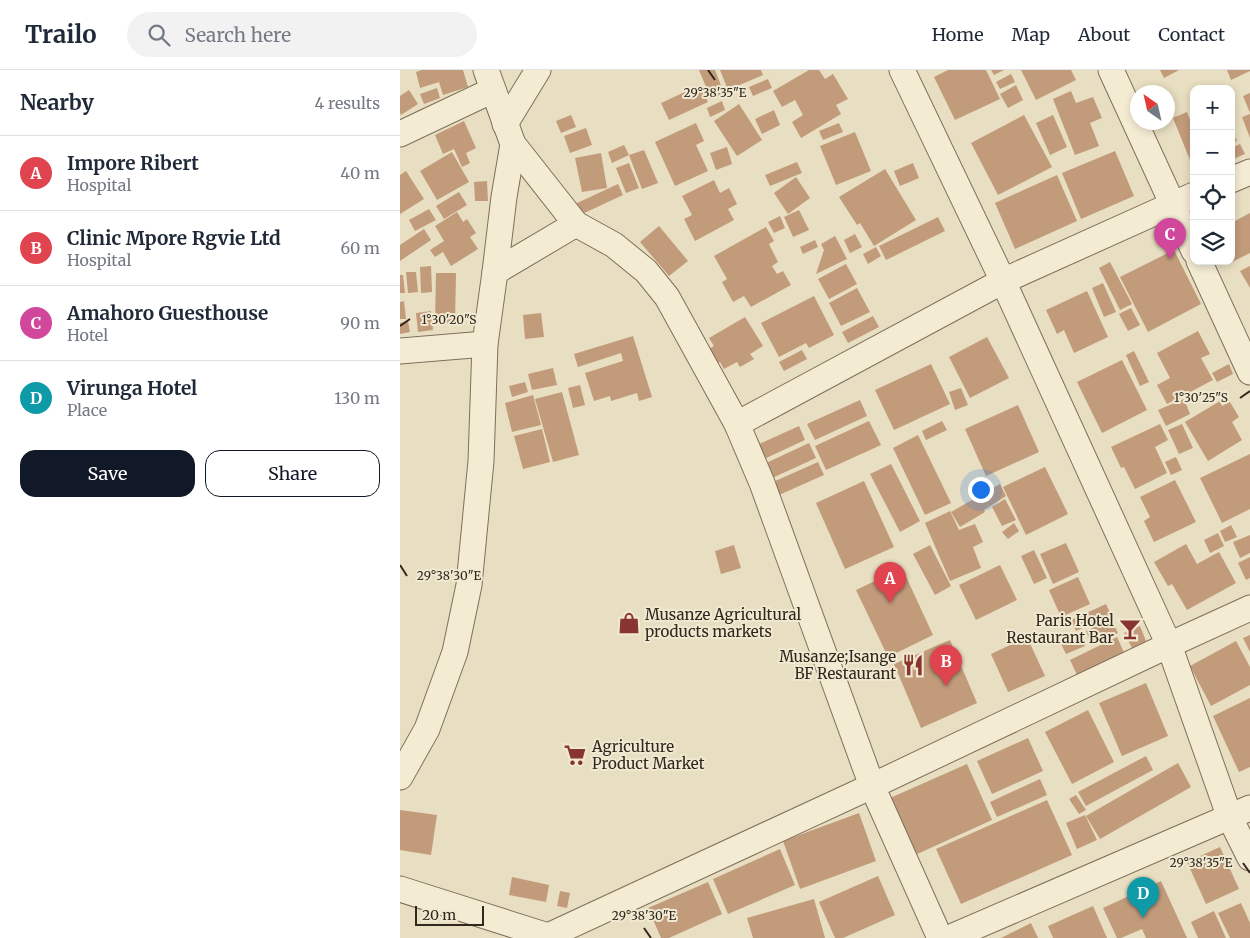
<!DOCTYPE html>
<html lang="en">
<head>
<meta charset="utf-8">
<style>
  body { margin:0; font-family:Merriweather,serif; background:#f2f2f3; color:#1f2937 }
  .controls { position:absolute; right:15px; top:15px; display:grid; overflow:hidden; border-radius:10px; box-shadow:0 2px 8px #0003 }
  .controls button { width:45px; height:45px; display:grid; place-items:center; padding:0; border:0; border-bottom:1px solid #e0e1e3; background:#fff; color:#1f2937; font:25px sans-serif }
  .compass { position:absolute; left:730px; top:15px; width:45px; height:45px; border-radius:50%; background:#fff; box-shadow:0 2px 8px #0003; rotate:326deg }
  .scale { position:absolute; left:15px; bottom:12px; width:69px; box-sizing:border-box; padding-left:5px; border:2px solid #31271d; border-top:0; font-size:14px; line-height:18px; white-space:nowrap; color:#31271d; -webkit-text-stroke:4px #f0e8d0; paint-order:stroke }
  .you { position:absolute; left:580px; top:419px; width:18px; height:18px; margin:-12px; border:4px solid #fff; border-radius:50%; background:#1a73e8; box-shadow:0 0 0 8px #1a73e833 }
  .badge { display:grid; place-items:center; width:32px; height:32px; border-radius:50%; background:#111827; color:#fff; font-size:16px; font-weight:700 }
  .pin { position:absolute; translate:-50% -41px; filter:drop-shadow(0 1px 2px #0008) }
  .pin::after { content:''; position:absolute; top:26px; width:18px; height:15px; background:inherit; clip-path:polygon(0 0,100% 0,50% 100%) }
  .list { margin:0; padding:0; list-style:none }
  h2 { display:flex; justify-content:space-between; align-items:center; height:65px; margin:0; padding:0 20px; font-size:21px }
  h2 small { font-size:16px; font-weight:400; color:#747a83 }
  .list li { display:grid; grid-template-columns:32px 1fr auto; gap:15px; align-items:center; box-sizing:border-box; height:75px; padding:0 20px; border-top:1px solid #e0e1e3 }
  .list b { display:block; font-size:19px; white-space:nowrap }
  .list p { margin:0; font-size:16px; white-space:nowrap; color:#747a83 }
  .list em { font-size:16px; font-style:normal; color:#747a83 }
  .actions { display:flex; gap:10px; padding:15px 20px }
  .actions a { flex:1; padding:11px 0; border:1px solid #111827; border-radius:15px; text-align:center; font-size:18px; color:#111827 }
  .actions .main { background:#111827; color:#fff }
  .icon { flex:none; width:28px; height:28px; fill:none; stroke:currentColor; stroke-width:2; stroke-linecap:round; stroke-linejoin:round }
  .map { position:relative; flex:none; width:850px; height:868px; overflow:hidden }
  header { display:flex; align-items:center; gap:30px; box-sizing:border-box; height:70px; padding:0 25px; background:#fff; border-bottom:1px solid #e0e1e3 }
  header strong { font-size:24px }
  nav { display:flex; gap:28px; margin-inline-start:auto; font-size:18px }
  .search { width:350px; height:45px; background:#f2f2f3; display:flex; align-items:center; gap:12px; box-sizing:border-box; padding:0 18px; border-radius:28px; color:#747a83; font-size:19px }
  main { display:flex }
  aside { flex:1; background:#fff }
  .map>svg:first-child { display:block }
</style>
</head>
<body>
<header>
<strong>Trailo</strong>
<div class="search"><svg class="icon" aria-label="search" viewBox="0 0 24 24"><circle cx="10" cy="10" r="6"/><path d="M15 15l6 6"/></svg>Search here</div>
<nav><a>Home</a><a>Map</a><a>About</a><a>Contact</a></nav>
</header>
<main>
<aside>
<h2>Nearby<small>4 results</small></h2>
<ul class="list">
<li><span class="badge" style="background:#e0444e">A</span><div><b>Impore Ribert</b><p>Hospital</p></div><em>40 m</em></li>
<li><span class="badge" style="background:#e0444e">B</span><div><b>Clinic Mpore Rgvie Ltd</b><p>Hospital</p></div><em>60 m</em></li>
<li><span class="badge" style="background:#d1479c">C</span><div><b>Amahoro Guesthouse</b><p>Hotel</p></div><em>90 m</em></li>
<li><span class="badge" style="background:#0f9aa8">D</span><div><b>Virunga Hotel</b><p>Place</p></div><em>130 m</em></li>
</ul>
<div class="actions"><a class="main">Save</a><a>Share</a></div>
</aside>
<div class="map">
<svg width="850" height="868" viewBox="0 0 850 868">
  <rect width="100%" height="100%" fill="#e8dec1"/>
  <g fill="#c29b7b">
    <path d="M22 0H63L68 17 43 25 39 12 20 18 16 2Z"/>
    <path d="M299 0H315L324 23 311 29Z"/>
    <path d="M320 0H361L363 5 328 20Z"/>
    <path d="M409 0H419L425 9 433 4 448 29 436 35 441 44 401 68 392 52 403 45 395 30 382 37 373 21Z"/>
    <path d="M548 0H586L600 29 555 50 534 7Z"/>
    <path d="M591 0H604L594 5Z"/>
    <path d="M621 0H671L676 10 636 30Z"/>
    <path d="M760 0H779L764 8Z"/>
    <path d="M827 0H850V1L831 10Z"/>
    <path d="M611 4 615 12 600 19 596 12Z"/>
    <path d="M368 9 372 18 353 26 349 17Z"/>
    <path d="M300 15 308 32 269 50 261 33Z"/>
    <path d="M616 15 623 30 608 38 600 24Z"/>
    <path d="M37 18 40 28 24 34 20 24Z"/>
    <path d="M9 20 18 34 1 45 0 43V26Z"/>
    <path d="M671 21 676 33 693 27 702 48 690 53 699 76 675 85 653 29Z"/>
    <path d="M850 23V43L843 26Z"/>
    <path d="M322 31 325 40 310 47 307 38Z"/>
    <path d="M339 34 362 70 337 86 314 51Z"/>
    <path d="M374 40 380 55 362 64 355 49Z"/>
    <path d="M787 42 792 55 794 54V89L790 90 773 48Z"/>
    <path d="M850 44V68L842 47Z"/>
    <path d="M171 45 176 57 161 63 156 51Z"/>
    <path d="M624 45 652 97 598 125 571 73Z"/>
    <path d="M653 45 667 77 650 85 636 53Z"/>
    <path d="M64 51 76 78 66 83 70 93 62 97 54 79 43 84 35 65Z"/>
    <path d="M296 53 304 71 296 75 308 101 275 116 255 72Z"/>
    <path d="M439 53 443 62 423 70 419 61Z"/>
    <path d="M186 58 192 75 170 83 164 66Z"/>
    <path d="M831 58 837 71 831 73Z"/>
    <path d="M455 62 471 101 436 115 420 76Z"/>
    <path d="M840 74 845 84 831 90V78Z"/>
    <path d="M224 75 229 85 212 93 208 82Z"/>
    <path d="M327 77 332 94 316 100 310 83Z"/>
    <path d="M244 80 258 113 242 119 229 85Z"/>
    <path d="M715 81 734 126 681 149 662 103Z"/>
    <path d="M52 82 69 112 37 130 20 101Z"/>
    <path d="M201 83 207 118 182 122 175 88Z"/>
    <path d="M397 92 402 103 370 116 365 105Z"/>
    <path d="M229 93 239 118 226 123 216 98Z"/>
    <path d="M513 93 519 108 500 116 494 101Z"/>
    <path d="M485 99 516 150 474 176 460 153 457 155 439 127Z"/>
    <path d="M6 101 24 129 0 144V105Z"/>
    <path d="M657 105 677 151 615 179 595 133Z"/>
    <path d="M396 107 410 128 388 144 374 123Z"/>
    <path d="M314 110 320 123 329 118 337 134 328 139 334 150 295 171 284 149 292 145 282 126Z"/>
    <path d="M87 111 88 131H75L74 112Z"/>
    <path d="M218 114 223 125 180 145 175 134Z"/>
    <path d="M59 122 67 135 44 149 36 136Z"/>
    <path d="M29 139 36 150 15 161 9 150Z"/>
    <path d="M399 140 409 160 393 167 384 147Z"/>
    <path d="M57 142 63 152 67 149 76 163 70 167 78 179 51 196 43 182 35 187 30 180 44 171 35 156Z"/>
    <path d="M850 143V183L832 192 831 190V153Z"/>
    <path d="M380 146 385 158 374 163 368 152Z"/>
    <path d="M538 147 545 161 486 190 479 176Z"/>
    <path d="M259 156 288 191 269 206 240 172Z"/>
    <path d="M366 157 374 171 369 174 378 192 372 196 377 204 383 201 391 215 351 237 344 226 333 232 322 212 327 209 314 186Z"/>
    <path d="M24 159 31 170 0 191V175Z"/>
    <path d="M455 164 462 177 450 183 444 170Z"/>
    <path d="M435 166 447 189 416 204 424 180 421 174Z"/>
    <path d="M415 170 418 177 403 184 400 177Z"/>
    <path d="M476 177 481 186 468 194 463 184Z"/>
    <path d="M774 180 801 234 748 262 720 207Z"/>
    <path d="M710 192 732 234 720 240 699 198Z"/>
    <path d="M446 194 457 214 429 229 418 209Z"/>
    <path d="M31 196 32 222 21 223 20 197Z"/>
    <path d="M850 196V218L840 201Z"/>
    <path d="M6 202H16L18 222 8 223Z"/>
    <path d="M36 203H56L55 253H35Z"/>
    <path d="M0 205H3L5 223H0Z"/>
    <path d="M703 213 716 242 704 247 692 218Z"/>
    <path d="M457 218 470 242 441 256 429 233Z"/>
    <path d="M687 221 708 267 674 283 664 260 657 264 646 240Z"/>
    <path d="M414 226 434 265 409 278 406 273 379 287 361 253Z"/>
    <path d="M4 231 6 249H0V232Z"/>
    <path d="M731 238 740 255 728 261 719 244Z"/>
    <path d="M31 241 33 260 18 262 16 243Z"/>
    <path d="M141 243 144 267 125 269 123 245Z"/>
    <path d="M473 246 479 257 448 273 442 262Z"/>
    <path d="M345 247 363 276 350 284 354 289 340 297 337 292 324 299 320 292 314 295 306 281 314 276 309 268Z"/>
    <path d="M8 251 10 262 0 264V253Z"/>
    <path d="M798 261 810 284 801 288 813 310 767 334 757 315 770 308 757 283Z"/>
    <path d="M233 266 252 327 239 331 237 323 211 331 210 326 194 331 185 303 223 291 221 283 178 297 174 284Z"/>
    <path d="M587 267 609 308 570 328 549 287Z"/>
    <path d="M402 280 407 289 384 301 379 292Z"/>
    <path d="M734 281 749 312 740 316 726 285Z"/>
    <path d="M722 290 747 340 702 363 677 312Z"/>
    <path d="M531 294 550 334 494 360 475 320Z"/>
    <path d="M829 294 833 304 817 312 812 303Z"/>
    <path d="M153 298 157 315 132 320 128 304Z"/>
    <path d="M125 312 128 322 112 327 109 316Z"/>
    <path d="M180 315 185 335 173 338 168 318Z"/>
    <path d="M561 318 568 335 555 340 549 322Z"/>
    <path d="M162 322 179 385 153 392 135 329Z"/>
    <path d="M133 325 141 355 112 362 105 333Z"/>
    <path d="M784 329 790 344 766 356 758 340Z"/>
    <path d="M460 330 467 346 415 370 407 354Z"/>
    <path d="M820 331 822 336 830 332 839 347 832 352 842 370 808 391 785 352Z"/>
    <path d="M618 335 639 382 586 406 565 359Z"/>
    <path d="M469 351 481 375 426 400 415 376Z"/>
    <path d="M542 351 547 360 526 370 522 361Z"/>
    <path d="M760 354 768 370 755 377 767 403 735 419 724 397 721 398 711 377Z"/>
    <path d="M782 354 793 378 779 384 768 360Z"/>
    <path d="M399 356 405 370 364 389 357 375Z"/>
    <path d="M142 359 150 392 123 399 114 366Z"/>
    <path d="M518 365 551 433 525 445 493 378Z"/>
    <path d="M409 373 416 388 370 409 364 394Z"/>
    <path d="M850 384V439L822 453 800 408Z"/>
    <path d="M776 387 782 400 771 405 765 392Z"/>
    <path d="M418 392 424 405 379 425 373 412Z"/>
    <path d="M491 394 520 451 500 462 470 404Z"/>
    <path d="M645 397 668 444 626 465 603 417Z"/>
    <path d="M775 410 796 452 754 472 744 451 750 447 740 427Z"/>
    <path d="M464 411 494 477 445 499 416 433Z"/>
    <path d="M600 414 606 426 584 440 585 442 560 457 551 442Z"/>
    <path d="M605 429 616 450 602 456 592 437Z"/>
    <path d="M550 441 559 460 575 454 583 472 573 477 581 498 550 511 525 453Z"/>
    <path d="M614 453 619 461 608 469 602 462Z"/>
    <path d="M831 455 837 467 825 472 820 461Z"/>
    <path d="M818 463 824 476 810 483 804 470Z"/>
    <path d="M850 465V483L840 488 833 472Z"/>
    <path d="M666 473 679 502 653 514 640 484Z"/>
    <path d="M786 474 797 494 819 482 836 513 787 540 772 514 768 516 754 492Z"/>
    <path d="M334 475 341 498 321 504 315 481Z"/>
    <path d="M530 475 551 516 535 525 513 484Z"/>
    <path d="M634 480 647 508 634 514 621 486Z"/>
    <path d="M850 487V508L846 510 838 493Z"/>
    <path d="M600 495 617 530 576 550 559 515Z"/>
    <path d="M502 498 533 565 488 587 456 520Z"/>
    <path d="M678 507 690 534 661 547 649 520Z"/>
    <path d="M706 534 711 545 676 561 671 550Z"/>
    <path d="M711 549 718 563 692 575 686 561Z"/>
    <path d="M740 556 746 571 732 578 724 563Z"/>
    <path d="M680 565 685 576 666 584 661 574Z"/>
    <path d="M850 565V582L843 568Z"/>
    <path d="M627 567 645 606 608 622 591 584Z"/>
    <path d="M717 567 726 587 679 609 670 590Z"/>
    <path d="M550 570 577 633 521 658 494 594Z"/>
    <path d="M836 571 850 597V615L811 636 790 596Z"/>
    <path d="M746 613 768 666 722 686 699 633Z"/>
    <path d="M850 628V697L839 702 813 646Z"/>
    <path d="M688 640 714 692 672 714 645 662Z"/>
    <path d="M628 668 643 701 592 724 577 691Z"/>
    <path d="M746 686 753 700 686 736 678 722Z"/>
    <path d="M778 693 791 717 700 769 686 746Z"/>
    <path d="M567 694 592 750 515 785 490 728Z"/>
    <path d="M640 709 647 725 597 747 590 732Z"/>
    <path d="M676 725 686 740 679 744 669 729Z"/>
    <path d="M647 730 672 785 561 834 536 779Z"/>
    <path d="M0 740 37 745 31 785 0 780Z"/>
    <path d="M459 743 476 791 400 819 383 771Z"/>
    <path d="M685 745 697 770 677 779 666 753Z"/>
    <path d="M820 777 839 819 806 834 787 792Z"/>
    <path d="M380 779 395 815 328 844 313 809Z"/>
    <path d="M478 806 495 845 443 868H435L419 832Z"/>
    <path d="M112 807 149 815 146 832 109 825Z"/>
    <path d="M761 811 787 868H746L742 859 721 868H717L703 838Z"/>
    <path d="M308 812 322 844 269 868H261L248 838Z"/>
    <path d="M160 821 170 823 167 838 157 836Z"/>
    <path d="M414 829 425 868H353L347 848Z"/>
    <path d="M841 833 850 853V868H830L818 843Z"/>
    <path d="M693 836 707 868H653L648 856Z"/>
    <path d="M814 841 826 868H798L791 852Z"/>
    <path d="M631 853 638 868H601Z"/>
  </g>
  <g fill="none" stroke-linecap="round" stroke-linejoin="round">
    <g stroke="#7f6f5b" stroke-width="27">
      <g id="minor">
        <path d="M86 0 113 74 176 154 214 175 246 201 267 227 337 354 362 413 472 716 540 868"/>
        <path d="M502 0 603 211 769 575 830 748 850 788"/>
        <path d="M711 0 794 181"/>
        <path d="M105 54 138 0"/>
        <path d="M0 64 93 20"/>
        <path d="M831 110 850 102"/>
        <path d="M799 191 850 302"/>
        <path d="M95 202 176 154"/>
        <path d="M0 281 85 274"/>
        <path d="M337 354 603 211 794 125"/>
        <path d="M0 707 27 659 55 582 69 515 81 391 85 274 95 202 104 127 113 74"/>
        <path d="M0 819 148 866 158 868"/>
        <path d="M148 866 472 716 769 575 850 538"/>
        <path d="M549 868 850 738"/>
      </g>
    </g>
    <use href="#minor" stroke="#f4ebd3" stroke-width="25"/>
  </g>
  <path fill="none" stroke="#31271d" stroke-width="2" d="M308 0 315 10M0 256 10 249M840 328 850 321M0 495 7 506M843 793 850 803M244 858 251 868"/>
  <defs>
    <g id="shop-bare" transform="scale(1.725)"><path d="M-5-2.5h2.3a2.7 3.5 0 0 1 5.4 0H5L5.5 6h-11ZM-1.5-2.5h3a1.5 2.3 0 0 0-3 0Z" fill="#883431" stroke="#f0e8d0" stroke-width="2.5" paint-order="stroke"/></g>
    <g id="bar-bare" transform="scale(1.725)"><path d="M-6-5H6L.8 .8V4.5H3.5V6h-7V4.5H-.8V.8Z" fill="#883431" stroke="#f0e8d0" stroke-width="2.5" paint-order="stroke"/></g>
    <g id="restaurant-bare" transform="scale(1.725)"><path d="M-5-6h1v4h1v-4h1v4h1v-4h1v5L-1.5 .5V6h-2V.5L-5-1ZM5-6V6H3V1.5H1.5Q1.5-4 5-6Z" fill="#883431" stroke="#f0e8d0" stroke-width="2.5" paint-order="stroke"/></g>
    <g id="supermarket-bare" transform="scale(1.725)"><path d="M-6-5.5h2.5l.6 2H6L4.5 2H-2.5L-4.4-4H-6ZM-1.5 3.2a1.3 1.3 0 1 0 .1 0ZM3 3.2a1.3 1.3 0 1 0 .1 0Z" fill="#883431" stroke="#f0e8d0" stroke-width="2.5" paint-order="stroke"/></g>
  </defs>
  <g fill-rule="evenodd">
    <use href="#shop-bare" x="229" y="553"/>
    <use href="#bar-bare" x="730" y="559"/>
    <use href="#restaurant-bare" x="513" y="595"/>
    <use href="#supermarket-bare" x="175" y="685"/>
  </g>
  <g text-anchor="middle" dominant-baseline="central" stroke-width="4" stroke-linejoin="round" paint-order="stroke">
    <g font-size="15" fill="#31271d" stroke="#f0e8d0" text-anchor="start">
      <text x="245" y="544">Musanze Agricultural<tspan x="245" dy="17">products markets</tspan></text>
      <text x="714" y="550" text-anchor="end">Paris Hotel<tspan x="714" dy="17">Restaurant Bar</tspan></text>
      <text x="496" y="586" text-anchor="end">Musanze;Isange<tspan x="496" dy="17">BF Restaurant</tspan></text>
      <text x="192" y="676">Agriculture<tspan x="192" dy="17">Product Market</tspan></text>
    </g>
  </g>
  <g font-size="12" text-anchor="middle" fill="#31271d" stroke="#f0e8d0" stroke-width="4" stroke-linejoin="round" paint-order="stroke">
    <text x="315" y="27">29°38'35"E</text>
    <text x="49" y="254">1°30'20"S</text>
    <text x="801" y="332">1°30'25"S</text>
    <text x="49" y="510">29°38'30"E</text>
    <text x="801" y="797">29°38'35"E</text>
    <text x="244" y="850">29°38'30"E</text>
  </g>
</svg>
<div class="controls">
<button>+</button>
<button>−</button>
<button><svg class="icon" aria-label="locate" viewBox="0 0 24 24"><circle cx="12" cy="12" r="6"/><path d="M12 2v4M12 18v4M2 12h4M18 12h4"/></svg></button>
<button><svg class="icon" aria-label="layers" viewBox="0 0 24 24"><path d="M12 4l9 5-9 5-9-5zM3 14l9 5 9-5"/></svg></button>
</div>
<svg class="compass" viewBox="-18 -18 36 36"><path d="M0-13l5 13h-10z" fill="#e53935"/><path d="M0 13l5-13h-10z" fill="#747a83"/></svg>
<div class="scale">20 m</div>
<div class="you"></div>
<div class="pin badge" style="left:490px;top:533px;background:#e0444e">A</div>
<div class="pin badge" style="left:546px;top:616px;background:#e0444e">B</div>
<div class="pin badge" style="left:770px;top:189px;background:#d1479c">C</div>
<div class="pin badge" style="left:743px;top:848px;background:#0f9aa8">D</div>
</div>
</main>
</body>
</html>
